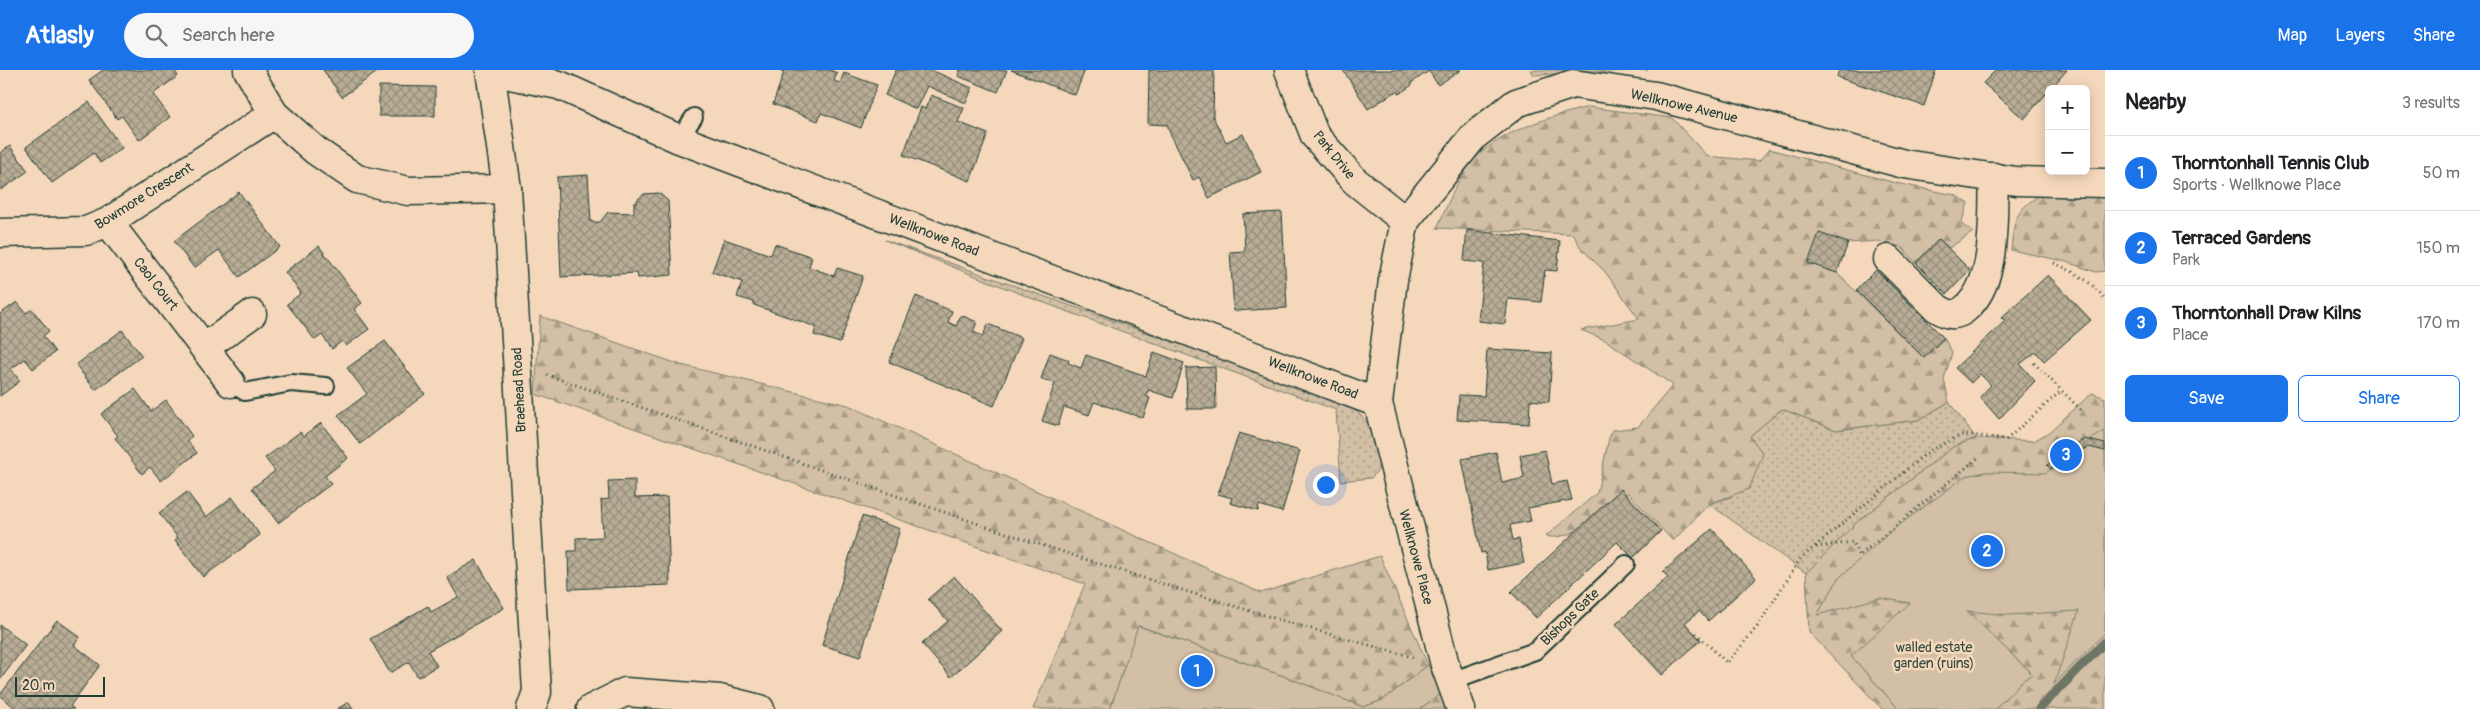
<!DOCTYPE html>
<html lang="en">
<head>
<meta charset="utf-8">
<style>
  body { margin:0; font-family:Pangolin,sans-serif; background:#f6f6f6; color:#202124 }
  .controls { position:absolute; right:15px; top:15px; display:grid; overflow:hidden; border-radius:8px; box-shadow:0 2px 12px #0003 }
  .controls button { width:45px; height:45px; display:grid; place-items:center; padding:0; border:0; border-bottom:1px solid #e0e0e0; background:#fff; color:#202124; font:25px sans-serif }
  .scale { position:absolute; left:15px; bottom:12px; width:90px; box-sizing:border-box; padding-left:5px; border:2px solid #1f3d34; border-top:0; font-size:14px; line-height:18px; white-space:nowrap; color:#1f3d34; -webkit-text-stroke:4px #f5d8bb; paint-order:stroke }
  .you { position:absolute; left:1325px; top:414px; width:18px; height:18px; margin:-12px; border:4px solid #fff; border-radius:50%; background:#1a73e8; box-shadow:0 0 0 8px #1a73e833 }
  .badge { display:grid; place-items:center; width:32px; height:32px; border-radius:50%; background:#1a73e8; color:#fff; font-size:16px; font-weight:700 }
  .pin { position:absolute; translate:-50% -50%; border:2px solid #fff; box-shadow:0 1px 5px #0006 }
  .list { margin:0; padding:0; list-style:none }
  h2 { display:flex; justify-content:space-between; align-items:center; height:65px; margin:0; padding:0 20px; font-size:21px }
  h2 small { font-size:16px; font-weight:400; color:#757577 }
  .list li { display:grid; grid-template-columns:32px 1fr auto; gap:15px; align-items:center; box-sizing:border-box; height:75px; padding:0 20px; border-top:1px solid #e0e0e0 }
  .list b { display:block; font-size:19px; white-space:nowrap }
  .list p { margin:0; font-size:16px; white-space:nowrap; color:#757577 }
  .list em { font-size:16px; font-style:normal; color:#757577 }
  .actions { display:flex; gap:10px; padding:15px 20px }
  .actions a { flex:1; padding:11px 0; border:1px solid #1a73e8; border-radius:8px; text-align:center; font-size:18px; color:#1a73e8 }
  .actions .main { background:#1a73e8; color:#fff }
  .icon { flex:none; width:28px; height:28px; fill:none; stroke:currentColor; stroke-width:2; stroke-linecap:round; stroke-linejoin:round }
  .map { position:relative; flex:none; width:2105px; height:639px; overflow:hidden }
  header { display:flex; align-items:center; gap:30px; box-sizing:border-box; height:70px; padding:0 25px; background:#1a73e8; color:#fff }
  header strong { font-size:24px }
  nav { display:flex; gap:28px; margin-inline-start:auto; font-size:18px }
  .search { width:350px; height:45px; background:#f6f6f6; display:flex; align-items:center; gap:12px; box-sizing:border-box; padding:0 18px; border-radius:28px; color:#757577; font-size:19px }
  main { display:flex }
  aside { flex:1; background:#fff }
  .map>svg:first-child { display:block }
</style>
</head>
<body>
<header>
<strong>Atlasly</strong>
<div class="search"><svg class="icon" aria-label="search" viewBox="0 0 24 24"><circle cx="10" cy="10" r="6"/><path d="M15 15l6 6"/></svg>Search here</div>
<nav><a>Map</a><a>Layers</a><a>Share</a></nav>
</header>
<main>
<div class="map">
<svg width="2105" height="639" viewBox="0 0 2105 639">
  <defs>
    <pattern id="grass-dots" width="8" height="8" patternUnits="userSpaceOnUse" patternTransform="scale(1.25)"><rect width="8" height="8" fill="#d2bfa5"/><path d="M2 2h.1M6 6h.1" fill="none" stroke="#aa9c87" stroke-width="1.8" stroke-linecap="round"/></pattern>
    <pattern id="forest-firs" width="22" height="20" patternUnits="userSpaceOnUse" patternTransform="scale(1.25)"><rect width="22" height="20" fill="#d2bfa5"/><path d="M5 1l3.5 6h-7zM16 11l3.5 6h-7z" fill="#aa9c87"/></pattern>
    <pattern id="building-cross-hatch" width="8" height="8" patternUnits="userSpaceOnUse" patternTransform="scale(1.25)"><rect width="8" height="8" fill="#b9ad96"/><path d="M0 0l8 8M0 8l8-8" fill="none" stroke="#968e7b"/></pattern>
  </defs>
  <rect width="100%" height="100%" fill="#f5d8bb"/>
  <filter id="ink" filterUnits="userSpaceOnUse"><feTurbulence type="fractalNoise" baseFrequency=".02" numOctaves="2"/><feDisplacementMap in="SourceGraphic" scale="10" xChannelSelector="R" yChannelSelector="G"/><feConvolveMatrix kernelMatrix="1 2 1 2 8 2 1 2 1" color-interpolation-filters="sRGB"/></filter>
  <g filter="url(#ink)">
    <g fill="url(#grass-dots)" stroke="#787e6c">
      <path d="M885 170 1343 332C1370 348 1375 364 1385 392L1371 408 1341 411 1336 340 1031 228Z"/>
      <path d="M1949 332 1976 368 1953 377 1858 451 1806 503 1709 434 1731 427 1750 366 1782 339 1836 360 1918 350Z"/>
    </g>
    <g fill="url(#forest-firs)" stroke="#787e6c">
      <path d="M1531 0H1648L1534 5Z"/>
      <path d="M1589 37 1672 48 1707 86 1759 91 1769 79 1896 113 1955 125 1968 133 1961 154 1973 162 1949 178 1939 169 1916 193 1901 177 1878 171 1848 173 1808 193 1837 203 1924 288 1944 268 1952 283 1944 309 1949 332 1918 350 1836 360 1782 339 1750 366 1763 384 1749 419 1709 434 1673 471 1628 423C1608 438 1571 474 1546 466L1597 423 1609 368 1613 360 1638 357 1673 315 1605 270 1581 260 1639 249 1606 203 1581 178 1573 164 1437 158C1446 139 1453 119 1464 102 1488 64 1548 47 1589 37Z"/>
      <path d="M2040 125 2105 126V201L2096 202 2063 191 2011 180C2014 151 2014 141 2040 125Z"/>
      <path d="M540 246 681 295 848 335 1261 523 1380 486 1428 595 1383 630 1363 637 1289 608 1139 556 1110 639H1033L1085 514 535 324Z"/>
      <path d="M2092 323 2105 328V639H1995L2022 611 2032 604 2003 576 1851 586 1899 639H1882L1809 562 1806 503 1858 451 1953 377 1976 368 2034 371 2049 362Z"/>
      <path d="M1441 624 1445 639H1419Z"/>
    </g>
    <g fill="#d2bfa5" stroke="#787e6c">
      <path d="M2105 361V563L2054 614 2079 541 2009 545 1967 541 2032 604 2022 611 1995 639H1899L1851 586 1910 533 1879 528 1817 545 1839 508 1891 461 1966 406 1986 402 2045 403 2064 392 2085 373Z"/>
      <path d="M1138 556 1289 608 1363 637 1383 630 1428 595 1441 624 1419 639H1110Z"/>
    </g>
    <g fill="none" stroke-linecap="round" stroke-linejoin="round">
      <path stroke="#6d7565" stroke-width="9" d="M2039 639 2105 572"/>
    </g>
    <g fill="url(#building-cross-hatch)" stroke="#1f3d34">
      <path d="M103 0H174L178 6 153 24 170 47 139 70 122 46 117 49 89 10Z"/>
      <path d="M323 0H380L342 27Z"/>
      <path d="M779 0H830L837 3 834 11 840 13 844 3 877 15 861 58 821 43 818 51 773 34 784 2Z"/>
      <path d="M896 0H931L972 18 966 33 927 16 916 39 885 25Z"/>
      <path d="M960 0H1007L998 22 958 6Z"/>
      <path d="M1011 0H1085L1075 25Z"/>
      <path d="M1149 0H1214L1213 47 1226 72 1243 64 1261 102 1209 128 1199 107 1193 110 1168 59V55L1148 54Z"/>
      <path d="M1343 0H1461L1438 15 1429 1 1411 13 1412 15 1399 24 1397 21 1368 39Z"/>
      <path d="M1839 0H1936L1924 36 1837 7Z"/>
      <path d="M1996 0H2067L2024 49 1983 13Z"/>
      <path d="M379 16 435 17V46H379Z"/>
      <path d="M931 25 964 38 958 52 988 64 970 111 903 85 921 37 925 39Z"/>
      <path d="M89 32 122 78 100 93 94 83 52 113 26 77Z"/>
      <path d="M10 76 28 101 1 120 0 83Z"/>
      <path d="M588 105 591 152H600L608 142 634 143V133H637V130L644 124 659 123 668 131 672 205 638 208 637 203 561 207 557 107Z"/>
      <path d="M239 122 280 177 239 207 219 180 194 198 174 171Z"/>
      <path d="M1282 142 1287 238 1234 241 1230 182 1245 181 1243 144Z"/>
      <path d="M1467 160 1560 171 1557 201 1545 200 1541 232 1508 229 1505 254 1478 251 1484 193 1464 191Z"/>
      <path d="M1819 163 1848 173 1837 203 1808 193Z"/>
      <path d="M724 169 771 185 775 174 812 187 809 197 834 206 837 198 863 206 840 273 814 265 816 257 754 235V232L737 227 742 212 712 202Z"/>
      <path d="M1939 169 1970 200 1947 224 1916 193Z"/>
      <path d="M319 176 362 233 354 239 369 259 346 276 342 271 332 279 322 265 315 270 287 234 301 223 285 202Z"/>
      <path d="M1876 200 1944 268 1924 288 1856 220Z"/>
      <path d="M2048 205 2091 250 2044 291 2036 282 2020 294 2035 311 1999 349 1980 327 1991 315 1980 304 1971 313 1955 298 2006 250 2001 248Z"/>
      <path d="M916 226 952 241 948 252 956 256 961 245 977 252 973 262 983 266 988 254 1022 268 994 336 889 292Z"/>
      <path d="M17 232 26 243 32 239 49 261 43 266 55 282 33 299 25 289 11 299 20 311 0 326V244Z"/>
      <path d="M122 260 142 286 95 320 76 295Z"/>
      <path d="M385 271 425 324 360 374 338 345 367 324 347 298Z"/>
      <path d="M1487 279 1552 283 1549 332 1530 330 1529 354 1457 350 1459 325 1484 326Z"/>
      <path d="M1154 282 1184 293 1173 328 1148 320 1146 326 1150 328 1143 348 1094 332 1089 345 1064 337 1058 356 1042 351 1055 313 1041 309 1050 283 1069 290 1068 293 1081 298 1086 285 1146 306Z"/>
      <path d="M1215 297 1216 339H1187L1186 298Z"/>
      <path d="M135 319 151 341 166 330 192 366 187 370 197 383 161 411 150 397 142 404 115 368 118 366 101 344Z"/>
      <path d="M321 353 348 388 325 406 331 414 278 453 252 418 275 401 265 388 300 362 304 366Z"/>
      <path d="M1239 363 1300 381 1282 442 1259 435 1258 441 1230 433 1232 428 1218 424Z"/>
      <path d="M2085 369 2105 374V381L2089 377 2074 383 2051 399 2047 395 2066 380Z"/>
      <path d="M1545 380 1552 414 1567 411 1572 430 1528 438 1531 451 1510 455 1513 470 1519 469 1524 493 1488 500 1485 482 1481 483 1462 389 1496 382 1502 413 1524 408 1520 385Z"/>
      <path d="M635 410V428L667 427 670 515 569 519 568 481H576V468L603 467 601 430 609 429 608 411Z"/>
      <path d="M1621 419 1661 461 1633 488 1617 472 1536 548 1511 522Z"/>
      <path d="M187 422 206 447 232 427 260 465 203 507 175 470 178 468 159 443Z"/>
      <path d="M862 446 900 459 860 587 822 575Z"/>
      <path d="M1712 459 1756 508 1708 551 1699 541 1685 553 1701 570 1662 605 1616 554 1668 507 1663 502Z"/>
      <path d="M476 490 504 538 428 581 437 596 418 607 409 592 390 603 370 569 428 536 431 542 458 527 447 507Z"/>
      <path d="M954 506 1002 561 951 607 922 574 948 551 928 529Z"/>
      <path d="M57 550 80 567 74 575 100 595 70 636 74 639H16L0 625Z"/>
      <path d="M0 555 26 575 0 610Z"/>
      <path d="M349 632 353 639H337Z"/>
    </g>
    <g fill="none" stroke-linecap="round" stroke-linejoin="round">
      <g stroke="#1f3d34" stroke-width="20">
        <g id="lane">
          <path d="M679 69 694 47"/>
          <path d="M231 313 245 322 291 313 326 316"/>
          <path d="M1451 611 1535 581 1626 494"/>
        </g>
      </g>
      <g stroke="#1f3d34" stroke-width="31">
        <g id="street">
          <path d="M248 0 274 44 316 81 357 109 408 121 507 119"/>
          <path d="M490 0 507 119 537 622 531 639"/>
          <path d="M1289 0 1315 66 1355 111 1405 151"/>
          <path d="M490 1 559 15 679 69 1378 333"/>
          <path d="M108 152 231 313"/>
          <path d="M0 163 86 161 108 152 274 44"/>
          <path d="M1888 189 1937 238C1948 245 1955 247 1965 239 1998 212 1992 147 1994 107"/>
          <path d="M205 277 252 244"/>
          <path d="M591 639 625 622 720 629 760 639"/>
          <path d="M1461 639 1445 595 1378 333 1393 210 1405 151 1474 66 1516 33 1573 14 1656 26 1904 94 2016 111 2105 113"/>
        </g>
      </g>
      <g stroke="#1f3d34" stroke-width="3" stroke-dasharray="1 4" stroke-linecap="butt">
        <path d="M2054 193C2075 202 2091 211 2105 229"/>
        <path d="M2034 293 2082 341"/>
        <path d="M547 305C834 403 1120 509 1413 587"/>
        <path d="M1816 477 1853 472 1859 486 1979 387"/>
        <path d="M1696 563 1727 593 1757 557 1801 488 1929 381 1961 365H1974L2006 370 2061 321"/>
      </g>
      <use href="#lane" stroke="#f5d8bb" stroke-width="16"/>
      <use href="#street" stroke="#f5d8bb" stroke-width="28"/>
    </g>
  </g>
  <g text-anchor="middle" dominant-baseline="central" stroke-width="5" stroke-linejoin="round" paint-order="stroke">
    <g font-size="14" fill="#1f3d34" stroke="#f5d8bb">
      <text transform="translate(1684 36) rotate(13)">Wellknowe Avenue</text>
      <text transform="translate(1334 85) rotate(51)">Park Drive</text>
      <text transform="translate(144 126) rotate(-32)">Bowmore Crescent</text>
      <text transform="translate(934 165) rotate(21)">Wellknowe Road</text>
      <text transform="translate(156 214) rotate(52)">Caol Court</text>
      <text transform="translate(1313 308) rotate(21)">Wellknowe Road</text>
      <text transform="translate(519 320) rotate(-93)">Braehead Road</text>
      <text transform="translate(1416 487) rotate(75)">Wellknowe Place</text>
      <text transform="translate(1570 547) rotate(-44)">Bishops Gate</text>
    </g>
    <g font-size="14" fill="#314a3f" stroke="#f5d8bb">
      <text x="1934" y="577">walled estate<tspan x="1934" dy="16">garden (ruins)</tspan></text>
    </g>
  </g>
</svg>
<div class="controls">
<button>+</button>
<button>−</button>
</div>
<div class="scale">20 m</div>
<div class="you"></div>
<div class="pin badge" style="left:1197px;top:601px">1</div>
<div class="pin badge" style="left:1987px;top:481px">2</div>
<div class="pin badge" style="left:2066px;top:385px">3</div>
</div>
<aside>
<h2>Nearby<small>3 results</small></h2>
<ul class="list">
<li><span class="badge">1</span><div><b>Thorntonhall Tennis Club</b><p>Sports · Wellknowe Place</p></div><em>50 m</em></li>
<li><span class="badge">2</span><div><b>Terraced Gardens</b><p>Park</p></div><em>150 m</em></li>
<li><span class="badge">3</span><div><b>Thorntonhall Draw Kilns</b><p>Place</p></div><em>170 m</em></li>
</ul>
<div class="actions"><a class="main">Save</a><a>Share</a></div>
</aside>
</main>
</body>
</html>
